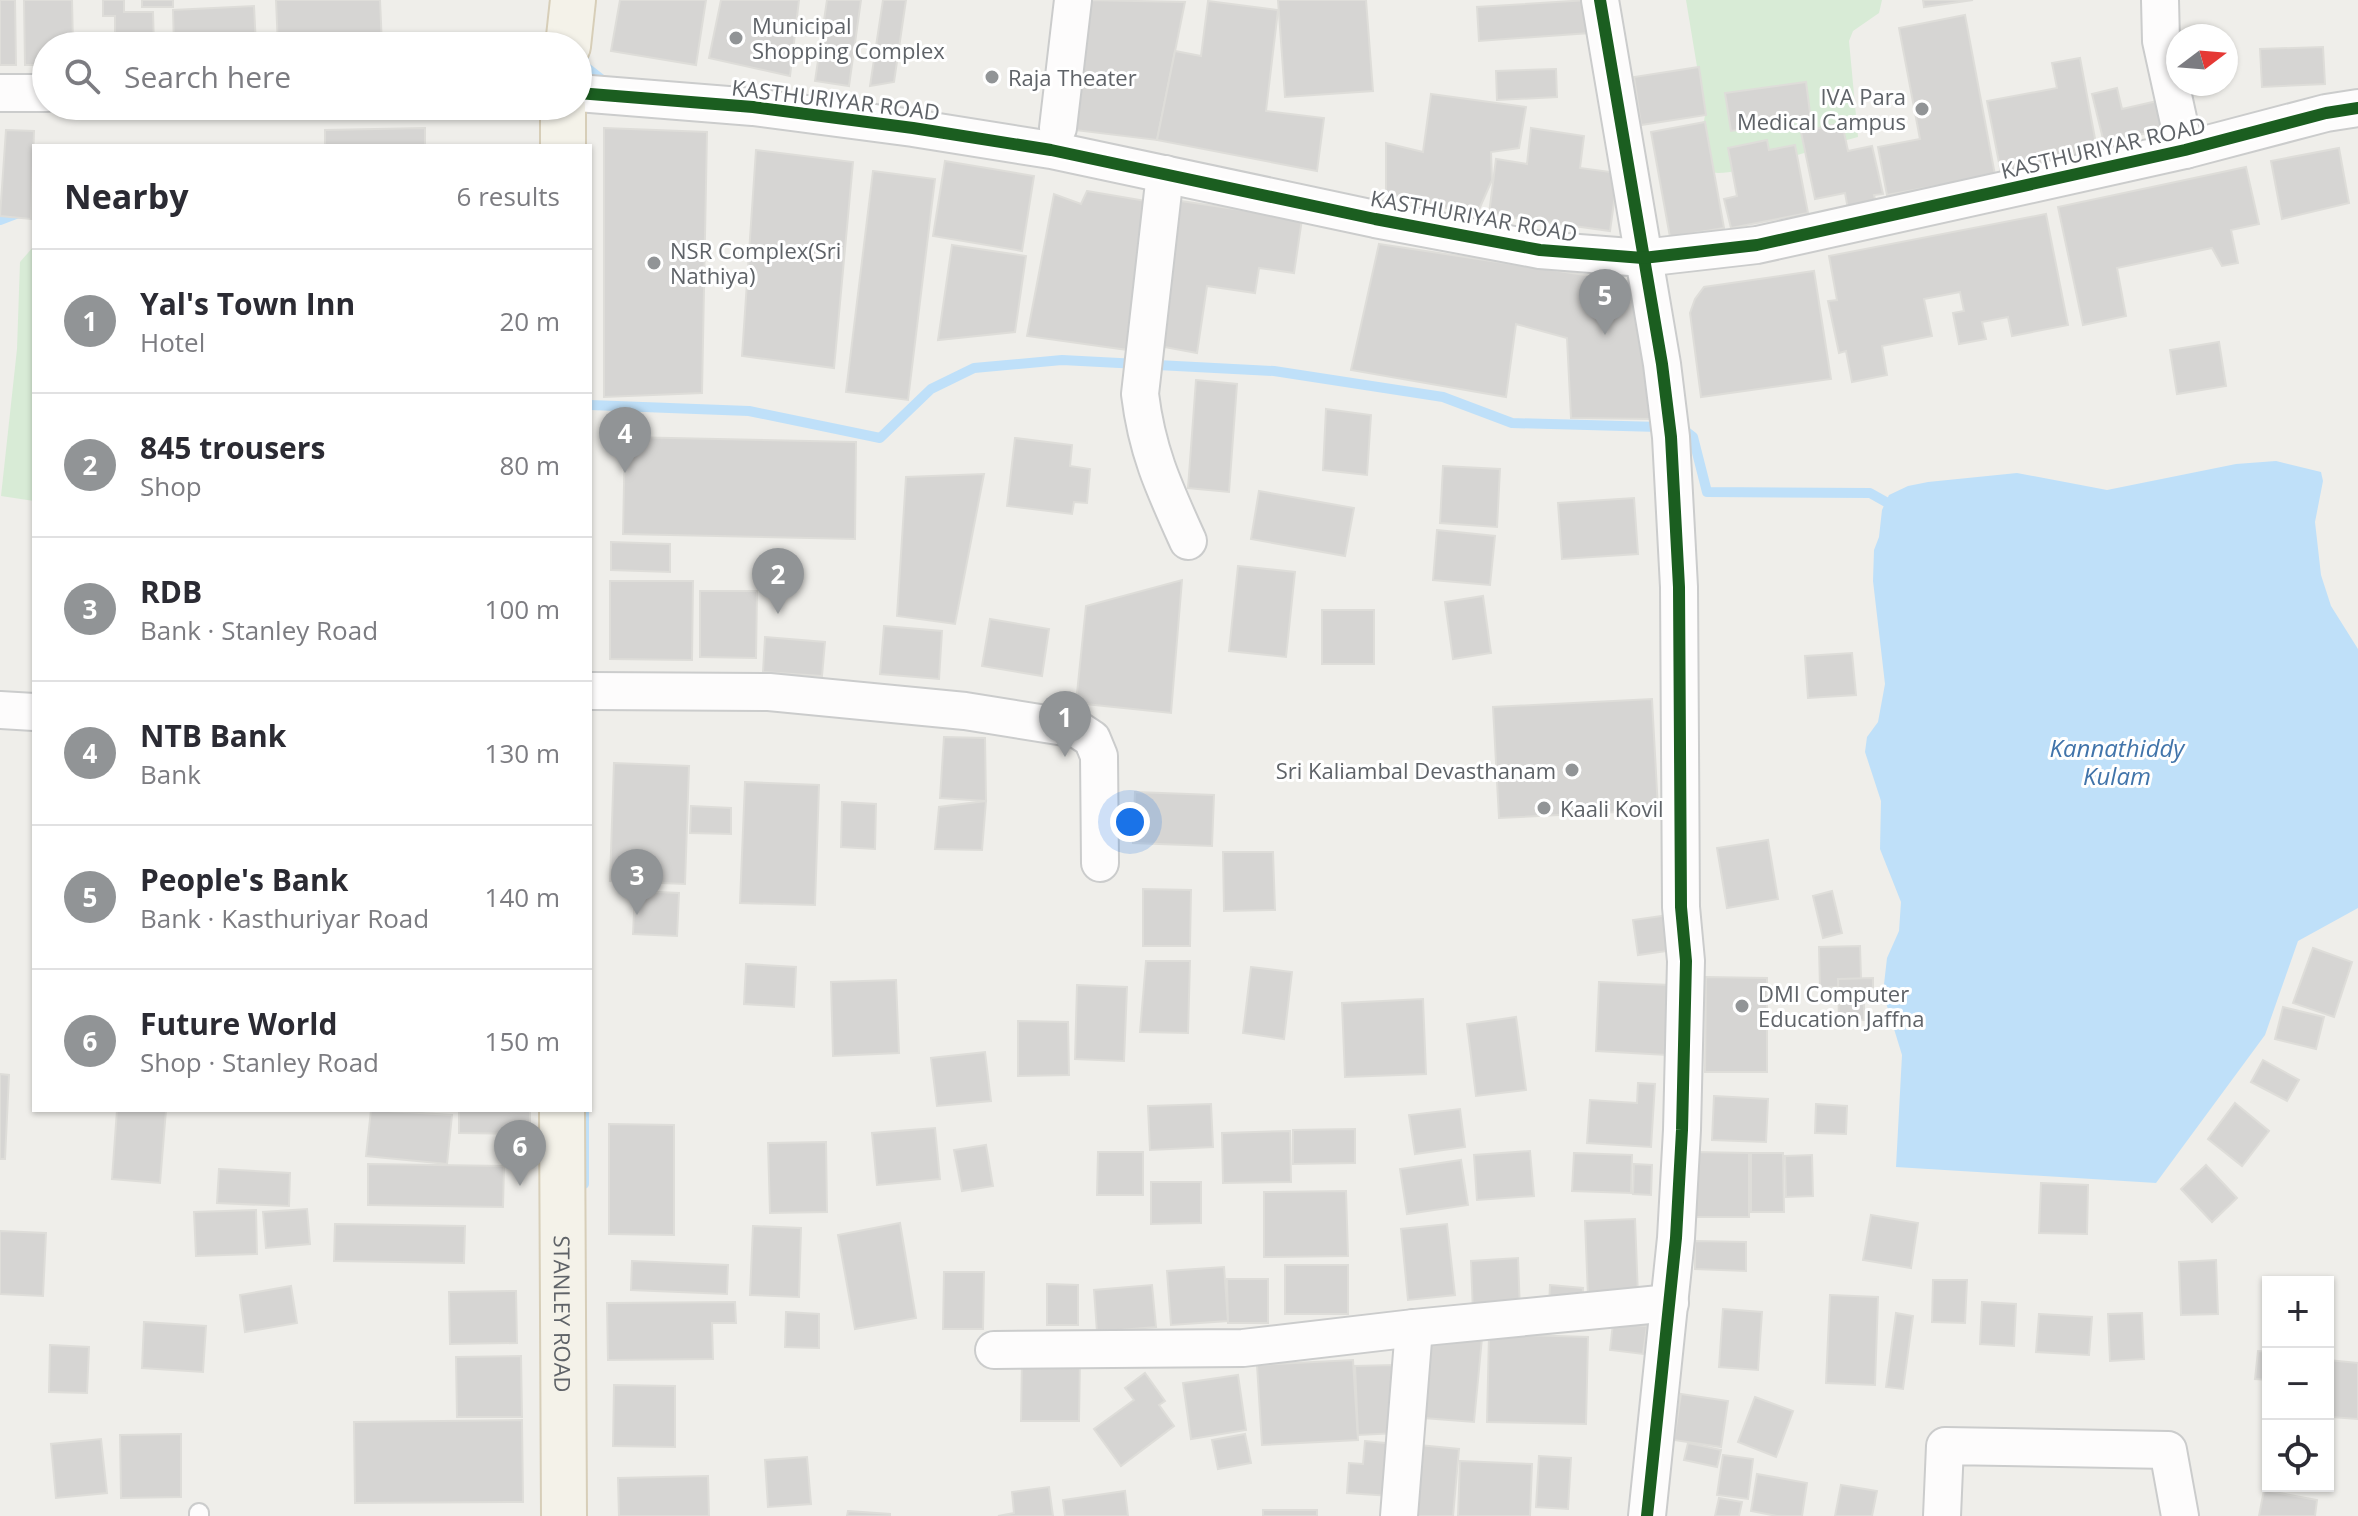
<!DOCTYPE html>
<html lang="en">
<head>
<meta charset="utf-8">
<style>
  body { margin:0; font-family:"Open Sans",sans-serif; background:#f7f7f7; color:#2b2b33 }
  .controls { position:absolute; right:24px; bottom:24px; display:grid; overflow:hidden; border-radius:0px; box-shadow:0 2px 6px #0004 }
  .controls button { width:72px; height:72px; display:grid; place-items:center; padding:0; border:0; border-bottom:2px solid #e1e1e2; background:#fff; color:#2b2b33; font:40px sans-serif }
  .compass { position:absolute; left:2166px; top:24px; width:72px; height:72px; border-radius:50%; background:#fff; box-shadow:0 2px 6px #0004; rotate:74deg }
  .you { position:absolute; left:1130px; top:822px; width:28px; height:28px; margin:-20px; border:6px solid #fff; border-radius:50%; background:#1a73e8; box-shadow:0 0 0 12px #1a73e833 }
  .badge { display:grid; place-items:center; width:52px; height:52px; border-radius:50%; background:#919496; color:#fff; font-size:26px; font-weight:700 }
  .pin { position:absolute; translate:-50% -66px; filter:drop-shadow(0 2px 4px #0008) }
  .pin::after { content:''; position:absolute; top:42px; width:28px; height:24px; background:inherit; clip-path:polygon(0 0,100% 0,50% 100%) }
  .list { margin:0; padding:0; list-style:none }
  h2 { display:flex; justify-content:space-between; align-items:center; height:104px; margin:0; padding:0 32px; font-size:34px }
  h2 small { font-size:26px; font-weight:400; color:#7c7c81 }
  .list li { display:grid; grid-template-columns:52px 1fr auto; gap:24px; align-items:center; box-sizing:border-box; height:144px; padding:0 32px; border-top:2px solid #e1e1e2 }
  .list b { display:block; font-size:30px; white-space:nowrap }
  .list p { margin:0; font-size:26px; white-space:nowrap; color:#7c7c81 }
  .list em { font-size:26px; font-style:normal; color:#7c7c81 }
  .icon { flex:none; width:44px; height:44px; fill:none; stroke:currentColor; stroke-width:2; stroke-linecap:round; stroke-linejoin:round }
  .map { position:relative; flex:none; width:2358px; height:1516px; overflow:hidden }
  .search { position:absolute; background:#fff; box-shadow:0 2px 6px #0004; left:32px; top:32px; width:560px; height:88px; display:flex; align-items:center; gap:20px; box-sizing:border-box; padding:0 28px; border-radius:44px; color:#7c7c81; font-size:30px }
  .panel { position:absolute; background:#fff; box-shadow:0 2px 6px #0004; left:32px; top:144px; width:560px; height:968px; border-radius:0px }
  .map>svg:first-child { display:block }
</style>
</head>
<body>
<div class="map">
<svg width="2358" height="1516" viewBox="0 0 2358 1516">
  <rect width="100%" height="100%" fill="#efeeea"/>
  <g fill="#d8ebd6">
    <path d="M1686 0H1882L1879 13 1853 31 1849 41 1858 137C1829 144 1733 179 1710 172L1697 125 1704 121 1705 115Z"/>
    <path d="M34 246V501L1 496 17 349 20 262Z"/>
  </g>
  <path fill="#bfe0f9" d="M2276 461 2321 472 2323 481 2315 522 2321 575 2331 606 2358 649V908L2298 941 2265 1035 2156 1183 1896 1167 1902 1055 1883 993 1887 958 1899 931 1901 902 1880 849 1881 801 1865 752 1867 737 1878 722 1885 684 1873 581 1874 550 1879 537 1882 510 1889 495 1908 486 1928 482 2017 473 2107 490 2236 464Z"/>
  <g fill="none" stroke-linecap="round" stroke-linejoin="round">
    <g stroke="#bfe0f9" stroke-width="10">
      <path d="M585 51 583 65 606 83"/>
      <path d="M0 220 34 207"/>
      <path d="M590 405 749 411 880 438 931 389 974 368 1062 360 1274 371 1443 397 1512 423 1659 427"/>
      <path d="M1680 427 1693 437 1707 492 1870 493 1895 507"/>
      <path d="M584 1110V1184"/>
    </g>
  </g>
  <g fill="#d6d5d3" stroke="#deddd9" stroke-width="2">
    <path d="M0 0H15L16 65H0Z"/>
    <path d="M24 0H72L73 46H46V65H25Z"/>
    <path d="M103 0H124V12H153L154 46H115V16H103Z"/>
    <rect x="142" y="0" width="31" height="7"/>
    <path d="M276 0H380L382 46H278Z"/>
    <path d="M620 0H706L696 65 611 51Z"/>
    <path d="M721 0H799L790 76 709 58Z"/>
    <path d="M827 0H861L849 86 815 81Z"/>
    <path d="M883 0H906L894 82 870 86Z"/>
    <path d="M1086 0 1185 2 1157 140 1058 128Z"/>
    <path d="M1278 0H1366L1373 91 1285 97Z"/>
    <path d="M1588 0 1590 33 1479 41 1477 7Z"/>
    <path d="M1923 0H1973L1924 7Z"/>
    <path d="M1208 1 1278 10 1266 111 1324 118 1317 171 1157 140 1175 51 1201 56Z"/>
    <path d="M254 6 256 46H174L173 10Z"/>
    <path d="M1965 15 1995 175 1887 195 1878 147 1920 139 1899 28Z"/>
    <path d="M2323 47 2325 84 2262 87 2260 49Z"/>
    <path d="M2080 58 2099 160 2002 178 1987 101 2057 88 2052 63Z"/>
    <path d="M1699 67 1706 115 1641 125 1634 77Z"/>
    <path d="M1556 69 1557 97 1497 100 1496 71Z"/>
    <path d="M1806 82 1811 120 1731 131 1725 93Z"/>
    <path d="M2117 88 2122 109 2166 99 2173 127 2104 143 2092 94Z"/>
    <path d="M1431 94 1526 107 1519 148 1491 152 1492 180 1477 214 1386 196V143L1423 152Z"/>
    <path d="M1705 122 1724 228 1670 237 1651 132Z"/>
    <path d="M1842 123 1848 151 1872 146 1883 194 1874 195 1876 203 1848 209 1845 193 1815 199 1801 132Z"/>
    <path d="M425 128V146H325V130Z"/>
    <path d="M604 128 707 132 702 393 604 397Z"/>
    <path d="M1531 128 1584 136 1580 168 1618 173 1610 231 1489 214 1496 159 1527 164Z"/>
    <path d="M6 130 34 131 31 219 0 216Z"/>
    <path d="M1767 140 1769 150 1795 145 1808 213 1731 228 1724 199 1737 196 1728 148Z"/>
    <path d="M2339 148 2349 203 2282 219 2271 161Z"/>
    <path d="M756 150 853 162 834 368 742 356Z"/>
    <path d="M945 161 1034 176 1022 251 933 236Z"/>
    <path d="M2246 167 2259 224 2231 230 2238 263 2222 266 2212 248 2117 268 2126 316 2083 325 2058 207Z"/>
    <path d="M873 171 935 179 908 400 846 392Z"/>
    <path d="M1087 191 1152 202 1135 351 1027 336 1054 194 1081 204Z"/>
    <path d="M1181 201 1302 219 1294 273 1259 268 1255 293 1207 286 1197 353 1159 346Z"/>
    <path d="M2046 214 2068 325 2012 336 2008 317 1982 322 1986 339 1959 344 1953 313 1964 311 1960 292 1924 299 1932 336 1882 346 1887 375 1852 382 1846 351 1839 353 1828 301 1837 300 1829 256Z"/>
    <path d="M1379 244 1638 283 1654 419 1571 418 1567 338 1516 324 1506 397 1351 370Z"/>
    <path d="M952 245 1026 256 1015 332 938 340Z"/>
    <path d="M1814 271 1831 379 1701 397 1690 313 1695 299 1704 287Z"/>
    <path d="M2219 342 2226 386 2177 394 2170 350Z"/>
    <path d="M1196 380 1237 384 1229 492 1188 488Z"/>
    <path d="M1326 409 1371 415 1367 475 1323 470Z"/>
    <path d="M625 437 856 442 855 539 623 534Z"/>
    <path d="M1015 438 1072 445 1070 466 1090 469 1087 503 1074 502 1072 514 1007 506Z"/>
    <path d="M1443 466 1500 469 1497 527 1440 523Z"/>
    <path d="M984 474 955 624 897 616 906 477Z"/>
    <path d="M1259 491 1354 508 1345 556 1251 539Z"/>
    <path d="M1634 498 1638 554 1562 559 1558 503Z"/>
    <path d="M1437 530 1495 536 1490 585 1433 580Z"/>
    <path d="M611 542 670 544V572L611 570Z"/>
    <path d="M1238 566 1295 572 1286 657 1229 651Z"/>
    <path d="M1182 580 1171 713 1076 703 1086 606Z"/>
    <path d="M610 581H693L692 660 610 659Z"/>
    <path d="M700 591H757L756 658 700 657Z"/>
    <path d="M1483 596 1491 653 1453 659 1445 602Z"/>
    <rect x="1322" y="610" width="52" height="54"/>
    <path d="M990 619 1049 629 1042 676 982 666Z"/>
    <path d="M884 626 942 631 939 679 880 674Z"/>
    <path d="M765 637 825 642 822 676 763 672Z"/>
    <path d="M1852 653 1856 695 1808 698 1805 656Z"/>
    <path d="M1652 699 1658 810 1499 818 1493 707Z"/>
    <path d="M944 737 985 738 986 801 940 798Z"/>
    <path d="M614 763 689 766 685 884 610 881Z"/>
    <path d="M745 782 819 785 815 905 740 903Z"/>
    <path d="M1135 792 1214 795 1212 846 1133 843Z"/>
    <path d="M986 801 982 850 935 849 939 807Z"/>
    <path d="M842 802 876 804 875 849 841 847Z"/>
    <path d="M691 806 731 808V834L690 833Z"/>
    <path d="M1768 840 1778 899 1727 908 1717 848Z"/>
    <path d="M1223 852H1273L1275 910 1224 911Z"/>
    <path d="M1143 889 1191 890 1190 946H1143Z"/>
    <path d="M635 891 679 893 677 936 633 934Z"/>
    <path d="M1832 891 1842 933 1823 938 1813 896Z"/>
    <path d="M1676 914 1681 949 1638 955 1633 920Z"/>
    <path d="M1860 946 1861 979H1838L1839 987 1820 988 1819 947Z"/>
    <path d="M2313 948 2352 962 2334 1017 2293 1003Z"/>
    <path d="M1146 961H1190L1188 1033 1140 1032Z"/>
    <path d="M746 964 796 967 794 1007 744 1004Z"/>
    <path d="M1251 967 1292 972 1284 1039 1243 1033Z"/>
    <path d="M1706 977 1767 978V1072H1705Z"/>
    <path d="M1873 978V1002H1864V1020H1839L1838 979Z"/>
    <path d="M896 980 899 1053 833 1056 831 982Z"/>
    <path d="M1599 982 1670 985 1667 1055 1596 1051Z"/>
    <path d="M1077 985 1127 987 1124 1061 1075 1059Z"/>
    <path d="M1423 999 1426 1074 1345 1077 1342 1003Z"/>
    <path d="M2283 1007 2324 1017 2316 1049 2275 1039Z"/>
    <path d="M1516 1017 1526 1090 1476 1096 1467 1024Z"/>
    <path d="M1018 1021 1068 1022 1069 1075 1018 1076Z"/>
    <path d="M985 1052 991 1101 937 1106 931 1058Z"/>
    <path d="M2263 1060 2299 1080 2287 1101 2251 1082Z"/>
    <path d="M0 1074 9 1075 5 1159H0Z"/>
    <path d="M1638 1083 1655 1084 1651 1147 1587 1143 1590 1100 1637 1103Z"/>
    <path d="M1714 1096 1768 1099 1766 1142 1712 1140Z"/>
    <path d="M2235 1103 2269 1131 2242 1166 2208 1139Z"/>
    <path d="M1211 1104 1213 1147 1150 1150 1148 1106Z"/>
    <path d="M1816 1104 1847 1106 1846 1134 1815 1133Z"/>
    <path d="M1460 1109 1465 1147 1415 1154 1409 1115Z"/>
    <path d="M117 1110H166L160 1183 112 1179Z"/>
    <path d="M371 1110 452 1115 447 1164 366 1156Z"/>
    <path d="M459 1110H530V1134L459 1133Z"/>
    <path d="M609 1124 674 1125V1235L609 1234Z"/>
    <path d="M935 1128 940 1179 877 1185 872 1133Z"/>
    <path d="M1355 1129V1163L1293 1164V1130Z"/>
    <path d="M1290 1131 1291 1182 1223 1183 1222 1133Z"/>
    <path d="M826 1142 827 1212 770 1213 768 1143Z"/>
    <path d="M986 1145 993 1186 962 1191 954 1150Z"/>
    <path d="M1530 1151 1534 1196 1477 1200 1474 1155Z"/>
    <path d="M1098 1152H1143V1195H1097Z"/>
    <path d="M1694 1152 1749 1153V1217H1694Z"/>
    <path d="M1574 1153 1632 1155 1631 1193 1572 1191Z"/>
    <path d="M1751 1153H1783L1784 1212H1751Z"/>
    <path d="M1812 1155 1813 1196 1786 1197 1785 1156Z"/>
    <path d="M1461 1160 1468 1205 1407 1214 1400 1169Z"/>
    <path d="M368 1164 504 1166 503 1207 368 1205Z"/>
    <path d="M1634 1164 1652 1165 1651 1195 1633 1194Z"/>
    <path d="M2206 1165 2237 1198 2212 1222 2181 1189Z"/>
    <path d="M219 1169 290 1173 289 1206 217 1203Z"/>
    <path d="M1151 1182H1201V1223L1151 1224Z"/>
    <path d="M2041 1183 2088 1185 2087 1234 2039 1233Z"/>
    <path d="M1346 1191 1348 1256 1264 1257V1192Z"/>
    <path d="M307 1209 310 1244 266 1248 263 1212Z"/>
    <path d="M256 1210 257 1254 196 1256 194 1212Z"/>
    <path d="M1871 1215 1918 1223 1911 1268 1863 1260Z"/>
    <path d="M1635 1219 1638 1296 1588 1297 1585 1221Z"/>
    <path d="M900 1223 916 1318 855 1329 838 1235Z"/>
    <path d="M335 1224 465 1226 464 1263 334 1261Z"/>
    <path d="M1447 1224 1455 1295 1408 1300 1401 1229Z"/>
    <path d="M753 1226 801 1228 799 1297 750 1295Z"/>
    <path d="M0 1231 46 1233 43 1296 0 1294Z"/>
    <path d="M1695 1241 1746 1242V1271L1695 1269Z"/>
    <path d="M1518 1258 1520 1311 1473 1313 1471 1261Z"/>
    <path d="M2216 1260 2218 1314 2181 1315 2179 1262Z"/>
    <path d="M632 1261 728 1265 727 1294 631 1290Z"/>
    <rect x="1285" y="1265" width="63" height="49"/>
    <path d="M1224 1267 1228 1321 1171 1325 1167 1271Z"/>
    <path d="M944 1272H984L983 1329H943Z"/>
    <path d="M1227 1279H1268V1323H1228Z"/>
    <path d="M1933 1280H1967L1965 1323 1932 1322Z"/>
    <path d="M1047 1284 1078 1285V1325H1047Z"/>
    <path d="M1152 1285 1156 1327 1097 1332 1094 1290Z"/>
    <path d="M1550 1285 1583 1288 1582 1309 1549 1306Z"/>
    <path d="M291 1286 297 1323 245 1332 240 1295Z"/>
    <path d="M516 1291 517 1343 450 1344 449 1292Z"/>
    <path d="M1830 1295 1878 1297 1875 1385 1826 1383Z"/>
    <path d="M735 1302 736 1323H712L713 1359 608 1360 607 1303Z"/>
    <path d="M1982 1302 2016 1304 2014 1346 1980 1344Z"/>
    <path d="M1723 1309 1762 1312 1758 1370 1719 1367Z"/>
    <path d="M786 1312 819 1314V1348L785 1347Z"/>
    <path d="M1896 1313 1913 1316 1903 1389 1886 1387Z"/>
    <path d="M2142 1313 2144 1359 2110 1361 2108 1314Z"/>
    <path d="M2039 1314 2092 1317 2089 1355 2036 1352Z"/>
    <path d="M144 1322 206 1326 203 1372 142 1368Z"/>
    <path d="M1613 1323 1647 1326 1643 1354 1610 1350Z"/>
    <path d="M1431 1333 1482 1338 1474 1422 1424 1418Z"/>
    <path d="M1489 1334 1588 1337 1586 1424 1487 1422Z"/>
    <path d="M50 1345 89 1347 87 1393 49 1392Z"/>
    <path d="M2258 1351 2268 1352V1380L2255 1379Z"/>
    <path d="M521 1356 522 1417H457L456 1357Z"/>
    <path d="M1022 1358 1080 1359 1079 1421H1021Z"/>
    <path d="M1353 1360 1358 1440 1262 1445 1257 1365Z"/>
    <path d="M2328 1360 2358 1363V1419L2331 1417 2328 1446Z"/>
    <path d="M1394 1365 1397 1433 1358 1435 1355 1366Z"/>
    <path d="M1145 1373 1165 1401 1159 1405 1174 1426 1121 1466 1094 1429 1134 1400 1125 1388Z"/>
    <path d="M1238 1375 1246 1430 1191 1439 1183 1383Z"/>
    <path d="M614 1385 675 1386V1447L613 1446Z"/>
    <path d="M1681 1394 1728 1401 1721 1447 1674 1440Z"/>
    <path d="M1755 1397 1793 1411 1776 1457 1738 1442Z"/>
    <path d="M522 1420 523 1502 355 1503 354 1422Z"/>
    <path d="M181 1434V1497L121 1498 120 1435Z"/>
    <path d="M1245 1434 1251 1463 1218 1469 1212 1440Z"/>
    <path d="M101 1439 107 1493 56 1498 51 1444Z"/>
    <path d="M1365 1441 1395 1444 1391 1496 1347 1493 1349 1463 1363 1464Z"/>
    <path d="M1688 1443 1721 1450 1717 1467 1684 1460Z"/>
    <path d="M1419 1445 1459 1449 1453 1516H1412Z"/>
    <path d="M1723 1455 1753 1459 1748 1499 1717 1495Z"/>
    <path d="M1539 1456 1571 1458 1568 1509 1536 1507Z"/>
    <path d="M807 1457 811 1504 768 1507 765 1460Z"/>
    <path d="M1460 1461 1532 1464 1530 1516H1458Z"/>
    <path d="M1757 1474 1807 1483 1802 1516H1777L1751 1511Z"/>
    <path d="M708 1476 709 1516H619L618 1478Z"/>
    <path d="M1841 1485 1877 1491 1872 1516H1835Z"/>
    <path d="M1049 1487 1053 1516H998L1014 1513 1012 1492Z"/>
    <path d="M2264 1490 2317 1500 2315 1516H2259Z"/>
    <path d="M1125 1491 1128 1516H1065L1063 1500Z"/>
    <path d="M1719 1498 1742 1502 1739 1516H1715Z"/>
    <rect x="1263" y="1510" width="54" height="6"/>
    <path d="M848 1511 890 1514V1516H847Z"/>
  </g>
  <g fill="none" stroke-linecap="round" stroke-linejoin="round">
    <g stroke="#cbcccc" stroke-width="22">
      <path id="lane" d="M199 1516V1513"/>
    </g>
    <g stroke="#cbcccc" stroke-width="40">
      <g id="street">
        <path d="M1600 0 1662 364 1671 437 1679 587 1681 907 1686 961 1682 1130 1676 1238 1647 1516"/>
        <path d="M2160 0 2161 41 2185 150"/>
        <path d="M0 93H46"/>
        <path d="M578 93 753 107 913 128 1051 150 1375 219 1540 250 1643 258 1757 245 2185 150 2326 113 2358 108"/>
        <path d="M1058 128 1073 0"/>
        <path d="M1165 174 1140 394C1147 452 1164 488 1188 541"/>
        <path d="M590 691 769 692 965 711 1077 729 1092 739 1099 756 1100 863"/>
        <path d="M0 710 34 712"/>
        <path d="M994 1350 1243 1348 1414 1328 1670 1303"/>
        <path d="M1399 1516 1414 1328"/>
        <path d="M1942 1516 1945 1446 2168 1450 2180 1516"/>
      </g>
    </g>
    <g stroke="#d7ceb8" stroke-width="48">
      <g id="primary">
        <path d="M568 46 573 0"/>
        <path d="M563 106V146"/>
        <path id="s1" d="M562 1110 564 1516"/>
      </g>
    </g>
    <use href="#lane" stroke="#fdfcfc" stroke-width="18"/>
    <use href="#street" stroke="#fdfcfc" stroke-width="36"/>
    <use href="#primary" stroke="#f4f2e9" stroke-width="44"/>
    <g stroke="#fff" stroke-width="17">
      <g id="cycleway">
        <path d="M1600 0 1662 364 1671 437 1679 587 1681 907 1686 961 1682 1130 1676 1238 1647 1516"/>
        <path d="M578 93 753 107 913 128 1051 150 1375 219 1540 250 1643 258 1757 245 2185 150 2326 113 2358 108"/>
      </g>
    </g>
    <use href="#cycleway" stroke="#1b5e20" stroke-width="12"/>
  </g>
  <g fill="#919496" stroke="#fff" stroke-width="3">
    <circle cx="736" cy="38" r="8"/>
    <circle cx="992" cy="77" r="8"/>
    <circle cx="1922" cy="109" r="8"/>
    <circle cx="654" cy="263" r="8"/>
    <circle cx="1572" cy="770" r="8"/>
    <circle cx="1544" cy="808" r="8"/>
    <circle cx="1742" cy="1006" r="8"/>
  </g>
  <g text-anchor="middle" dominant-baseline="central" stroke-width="6" stroke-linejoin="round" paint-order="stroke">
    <g font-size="22" fill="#5f6368" stroke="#fff" text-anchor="start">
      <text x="752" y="25">Municipal<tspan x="752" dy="25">Shopping Complex</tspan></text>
      <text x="1008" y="77">Raja Theater</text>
      <text x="1906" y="96" text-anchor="end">IVA Para<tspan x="1906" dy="25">Medical Campus</tspan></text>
      <text x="670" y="250">NSR Complex(Sri<tspan x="670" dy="25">Nathiya)</tspan></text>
      <text x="1556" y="770" text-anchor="end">Sri Kaliambal Devasthanam</text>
      <text x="1560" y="808">Kaali Kovil</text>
      <text x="1758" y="993">DMI Computer<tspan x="1758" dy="25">Education Jaffna</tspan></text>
    </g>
    <g font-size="22" fill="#5f6368" stroke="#fff">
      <text transform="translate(836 99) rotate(7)">KASTHURIYAR ROAD</text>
      <text transform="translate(2103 147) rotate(-13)">KASTHURIYAR ROAD</text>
      <text transform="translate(1474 215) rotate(10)">KASTHURIYAR ROAD</text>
      <text stroke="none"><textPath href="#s1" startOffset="204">STANLEY ROAD</textPath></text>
    </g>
    <g font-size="24" font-style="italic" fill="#4174aa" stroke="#fff">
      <text x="2117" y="747">Kannathiddy<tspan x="2117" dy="28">Kulam</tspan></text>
    </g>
  </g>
</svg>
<div class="controls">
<button>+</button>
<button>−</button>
<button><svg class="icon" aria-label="locate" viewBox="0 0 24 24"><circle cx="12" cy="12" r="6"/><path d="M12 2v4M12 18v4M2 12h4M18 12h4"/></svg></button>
</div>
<svg class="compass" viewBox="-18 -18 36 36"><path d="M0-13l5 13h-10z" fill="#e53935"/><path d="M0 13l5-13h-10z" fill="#7c7c81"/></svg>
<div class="you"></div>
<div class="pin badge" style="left:1065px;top:757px">1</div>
<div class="pin badge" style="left:778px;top:614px">2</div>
<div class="pin badge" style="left:637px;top:915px">3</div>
<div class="pin badge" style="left:625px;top:473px">4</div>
<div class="pin badge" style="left:1605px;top:335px">5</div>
<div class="pin badge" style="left:520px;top:1186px">6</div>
<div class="search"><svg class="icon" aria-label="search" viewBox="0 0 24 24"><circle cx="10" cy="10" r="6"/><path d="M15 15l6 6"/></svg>Search here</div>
<section class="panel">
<h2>Nearby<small>6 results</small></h2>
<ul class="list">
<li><span class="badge">1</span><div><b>Yal's Town Inn</b><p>Hotel</p></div><em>20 m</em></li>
<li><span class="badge">2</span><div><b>845 trousers</b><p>Shop</p></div><em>80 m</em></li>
<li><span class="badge">3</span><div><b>RDB</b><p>Bank · Stanley Road</p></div><em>100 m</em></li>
<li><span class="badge">4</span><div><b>NTB Bank</b><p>Bank</p></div><em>130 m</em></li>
<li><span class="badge">5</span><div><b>People's Bank</b><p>Bank · Kasthuriyar Road</p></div><em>140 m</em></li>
<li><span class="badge">6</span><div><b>Future World</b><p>Shop · Stanley Road</p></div><em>150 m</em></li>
</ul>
</section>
</div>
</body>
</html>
